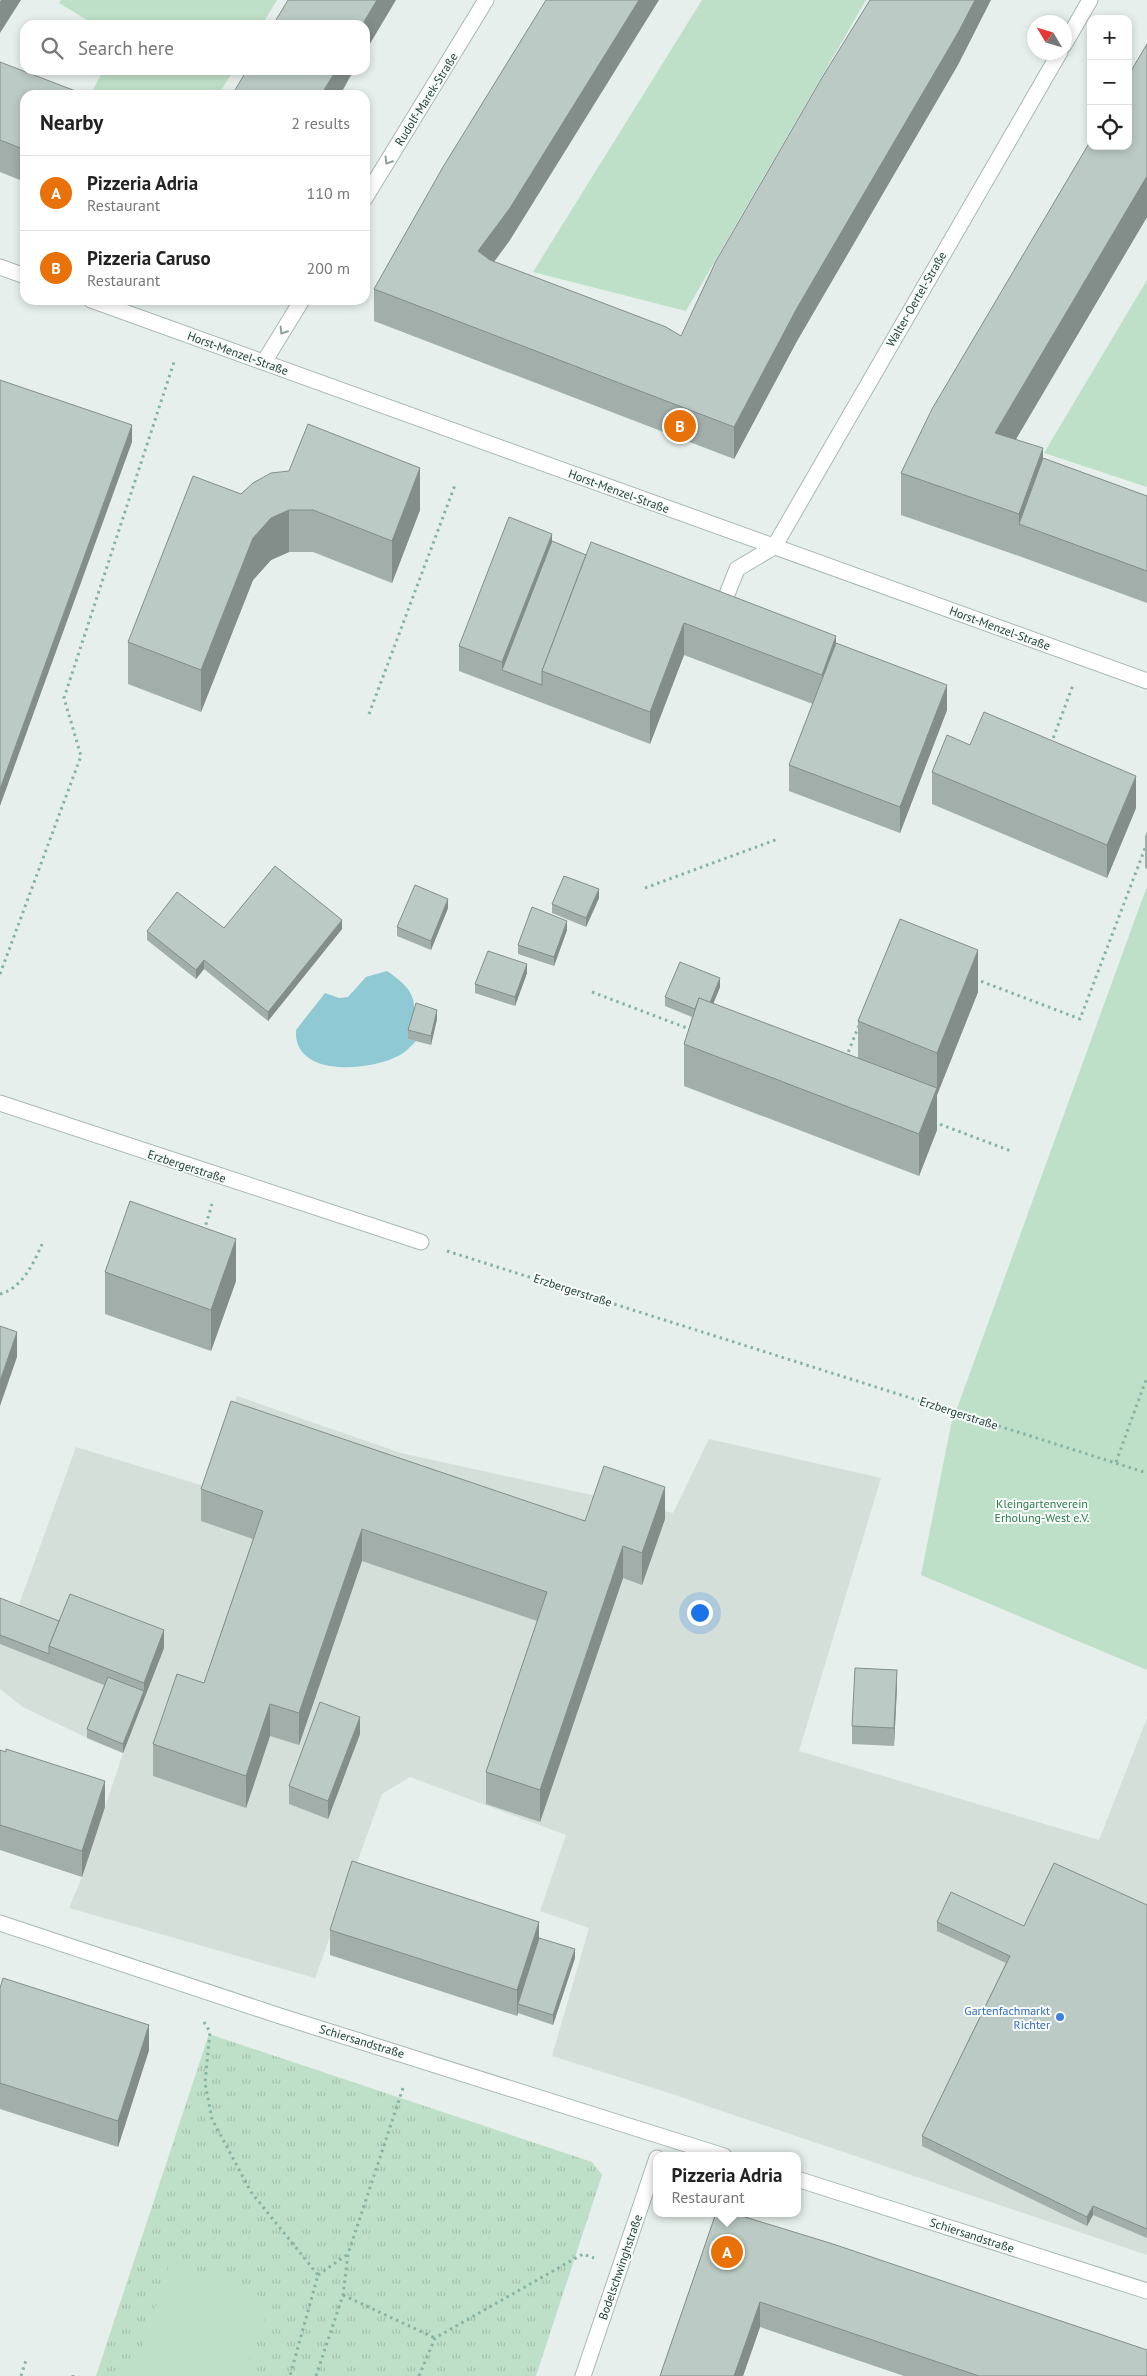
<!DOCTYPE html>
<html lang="en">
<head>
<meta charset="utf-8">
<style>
  body { margin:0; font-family:"PT Sans",sans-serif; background:#f2f2f2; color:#222 }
  .controls { position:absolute; right:15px; top:15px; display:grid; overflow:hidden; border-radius:10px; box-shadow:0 2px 8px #0003 }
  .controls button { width:45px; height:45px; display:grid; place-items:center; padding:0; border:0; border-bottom:1px solid #e0e0e0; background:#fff; color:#222; font:25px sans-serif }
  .compass { position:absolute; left:1027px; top:15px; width:45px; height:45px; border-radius:50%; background:#fff; box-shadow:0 2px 8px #0003; rotate:308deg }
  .you { position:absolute; left:699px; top:1612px; width:18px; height:18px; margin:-12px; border:4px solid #fff; border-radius:50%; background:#1a73e8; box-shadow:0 0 0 8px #1a73e833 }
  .badge { display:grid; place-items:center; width:32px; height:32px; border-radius:50%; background:#0f766e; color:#fff; font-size:16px; font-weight:700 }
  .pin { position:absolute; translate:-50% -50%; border:2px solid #fff; box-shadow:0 1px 5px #0006 }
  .popup { position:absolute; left:653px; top:2152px; width:148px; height:65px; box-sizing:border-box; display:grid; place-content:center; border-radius:10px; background:#fff; filter:drop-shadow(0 1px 4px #0005); font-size:16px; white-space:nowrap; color:#767676 }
  .popup b { font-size:19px; color:#222 }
  .popup::after { content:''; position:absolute; left:50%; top:100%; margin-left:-10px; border:10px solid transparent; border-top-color:#fff }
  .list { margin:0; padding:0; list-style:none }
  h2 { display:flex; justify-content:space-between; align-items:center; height:65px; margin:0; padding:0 20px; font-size:21px }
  h2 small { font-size:16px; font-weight:400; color:#767676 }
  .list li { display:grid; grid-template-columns:32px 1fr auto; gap:15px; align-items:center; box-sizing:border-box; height:75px; padding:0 20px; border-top:1px solid #e0e0e0 }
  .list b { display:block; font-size:19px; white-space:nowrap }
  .list p { margin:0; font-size:16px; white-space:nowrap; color:#767676 }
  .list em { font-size:16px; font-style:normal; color:#767676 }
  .icon { flex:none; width:28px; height:28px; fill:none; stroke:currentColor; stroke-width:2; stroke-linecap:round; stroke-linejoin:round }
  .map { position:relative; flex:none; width:1147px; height:2376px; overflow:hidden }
  .search { position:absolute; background:#fff; box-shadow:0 2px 8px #0003; left:20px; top:20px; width:350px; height:55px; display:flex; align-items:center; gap:12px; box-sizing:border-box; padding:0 18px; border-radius:15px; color:#767676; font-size:19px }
  .panel { position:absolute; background:#fff; box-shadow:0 2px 8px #0003; left:20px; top:90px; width:350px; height:215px; border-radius:15px }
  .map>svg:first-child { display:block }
</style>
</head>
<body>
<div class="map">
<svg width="1147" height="2376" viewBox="0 0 1147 2376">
  <defs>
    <pattern id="park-tufts" width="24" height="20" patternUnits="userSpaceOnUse" patternTransform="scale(1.25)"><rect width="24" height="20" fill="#bfe0c8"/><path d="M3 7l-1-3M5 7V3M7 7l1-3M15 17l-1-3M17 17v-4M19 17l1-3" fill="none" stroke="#a4c1ad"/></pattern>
  </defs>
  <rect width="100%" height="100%" fill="#e6efeb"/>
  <path fill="#d4dfda" d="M237 1396 401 1453 673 1513 709 1439 881 1478 799 1751 1099 1840 1147 1718V2255L669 2093 552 2056 589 1928 540 1911 566 1835 410 1777 382 1794 315 1978 69 1908 82 1877 123 1753 87 1738 23 1707 0 1689V1607L16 1613 76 1447 204 1486Z"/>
  <path fill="url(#park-tufts)" d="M209 2034 592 2162 602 2175 536 2376H96Z"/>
  <g fill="#bfe0c8">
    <path d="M61 0H277L262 25H95L59 3Z"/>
    <path d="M702 0H866L686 311 533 272Z"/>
    <path d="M103 70H234L218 95 91 94Z"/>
    <path d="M1147 280V487L1044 453Z"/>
    <path d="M1146 889H1147V1670L921 1575 951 1425Z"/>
    <path d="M171 2260 272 2301 242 2376H133Z"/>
  </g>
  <path fill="#8ec9d4" d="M387 971C419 993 418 1004 408 1039L416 1041C410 1047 405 1053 398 1056 370 1071 293 1078 296 1030L325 993 339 998 348 997 366 977Z"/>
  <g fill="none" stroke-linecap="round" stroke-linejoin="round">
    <g stroke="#a8b8b2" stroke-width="17">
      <path id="lane" d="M720 612 737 569 774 547"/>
    </g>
    <g stroke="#a8b8b2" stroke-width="17">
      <g id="street">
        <path d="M1064 45 1090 0"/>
        <path d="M365 198 486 0"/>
        <path d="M0 267 25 276"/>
        <path d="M91 300 1147 681"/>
        <path d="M264 362 302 300"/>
        <path d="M774 547 1060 52"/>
        <path d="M0 1103 421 1242"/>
        <path d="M0 1923 280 2016 724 2156"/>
        <path d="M797 2179 1147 2291"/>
        <path d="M583 2376 657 2158"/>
      </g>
    </g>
    <g stroke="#86b3a5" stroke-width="3" stroke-dasharray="2.5 4" stroke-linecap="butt">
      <path d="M369 714 455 485"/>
      <path d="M1051 744 1073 685"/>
      <path d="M645 888 778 839"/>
      <path d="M0 974 81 756 64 698 175 359"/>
      <path d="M975 979 1080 1019 1147 843"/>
      <path d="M592 992 692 1030"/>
      <path d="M846 1058 859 1025"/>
      <path d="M934 1122 1011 1151"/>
      <path d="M204 1231 212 1204"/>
      <path d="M447 1251 1147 1473"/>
      <path d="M0 1294C23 1288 34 1262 43 1242"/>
      <path d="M1116 1462 1147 1377"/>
      <path d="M204 2022 210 2032 205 2083 212 2119 251 2192 318 2275 290 2376"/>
      <path d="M318 2275 348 2254"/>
      <path d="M343 2295 435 2338"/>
      <path d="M21 2376 26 2360"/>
      <path d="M73 2376V2375"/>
      <path d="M316 2376 343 2295 348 2254 404 2085"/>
      <path d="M419 2376 435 2338 583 2254 594 2258"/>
    </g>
    <use href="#lane" stroke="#fff" stroke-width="15"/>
    <use href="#street" stroke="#fff" stroke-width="15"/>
  </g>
  <g fill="#a1aea9">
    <path d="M1147 44V217L1015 440 1043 458 1147 496V603L1019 556 901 515V473Z"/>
    <path d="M0 62 25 95V182L0 172Z"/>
    <path d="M959 63 797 341 734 459 374 321V289L510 240 494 262 681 336Z"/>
    <path d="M241 494 420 510 392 583 313 552H289L271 560 253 580 201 712 128 684V642Z"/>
    <path d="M552 541 586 555 836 643 947 710 900 833 789 791V765L813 704 684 655 650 744 459 671V646Z"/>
    <path d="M970 745 1136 808 1107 878 932 804V772Z"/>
    <path d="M1147 832V869L1145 868V836Z"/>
    <path d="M599 898 586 927 552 913V904Z"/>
    <path d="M448 908 431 950 397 936V927Z"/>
    <path d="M224 928 342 929 268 1021 204 969 196 979 147 940V931Z"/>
    <path d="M567 930 554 966 518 954V945Z"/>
    <path d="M527 973 515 1006 475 993V984Z"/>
    <path d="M720 987 713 1004 858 1058V1021L978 992 937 1095V1130L919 1176 684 1086V1044L692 1017 665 1006V997Z"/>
    <path d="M437 1019 431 1045 408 1039V1030Z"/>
    <path d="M105 1272 236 1281 211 1351 105 1314Z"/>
    <path d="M201 1489 585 1521 665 1519 642 1585 623 1578 540 1822 486 1804V1772L537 1621 362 1561 299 1745 270 1736 246 1808 153 1776V1744L204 1683 253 1539 201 1521Z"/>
    <path d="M0 1598 59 1621 164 1648 123 1753 87 1738V1729L104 1685 0 1644Z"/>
    <path d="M897 1687 894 1746 852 1744V1726Z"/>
    <path d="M360 1734 328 1819 289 1804V1786Z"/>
    <path d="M0 1750 105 1807 82 1877 0 1850Z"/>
    <path d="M1147 1905V2238L1093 2215 1087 2226 922 2146V2136L1006 1963 937 1931V1922L1024 1926Z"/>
    <path d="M330 1930 539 1938 575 1958 553 2025 518 2013 517 2016 330 1955Z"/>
    <path d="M0 1988 149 2050 118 2147 0 2109Z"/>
    <path d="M716 2213 1147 2376H904L760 2327 743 2376H660Z"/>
  </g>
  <g fill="#838d89">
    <path d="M1 0H21L0 33V1Z"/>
    <path d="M377 0H396L365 52V25H362Z"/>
    <path d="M639 0H659L510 240 478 283V251Z"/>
    <path d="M975 0H991L959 63 797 341 734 459V427L797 308Z"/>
    <path d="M336 70H354L340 95H321Z"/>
    <path d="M1147 176V217L995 475V433Z"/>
    <path d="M132 425V442L0 806V789Z"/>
    <path d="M1043 448V490L1019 524V514Z"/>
    <path d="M420 468V510L392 583V541Z"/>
    <path d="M289 510V552L271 560 253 580 201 712V670L253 538 271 518Z"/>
    <path d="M552 534V559L502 670V688V662Z"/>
    <path d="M684 623V655L650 744V712Z"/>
    <path d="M836 636V668L822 707V675Z"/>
    <path d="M947 685V710L900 833V807Z"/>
    <path d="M1136 776V808L1107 878V845Z"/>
    <path d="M599 889V898L586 927V918Z"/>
    <path d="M448 899V908L431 950V941Z"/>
    <path d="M342 920V929L268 1021V1012Z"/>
    <path d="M567 921V930L554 966V957Z"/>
    <path d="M978 950V992L937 1095V1053Z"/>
    <path d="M204 960V969L196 979V970Z"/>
    <path d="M527 964V973L515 1006V997Z"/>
    <path d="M720 978V987L706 1022V1013Z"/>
    <path d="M437 1010V1019L431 1045V1036Z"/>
    <path d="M937 1088V1130L919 1176V1134Z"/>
    <path d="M236 1239V1281L211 1351V1310Z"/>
    <path d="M17 1332V1357L0 1406V1381Z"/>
    <path d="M665 1487V1519L642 1585V1553Z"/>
    <path d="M362 1529V1561L299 1745V1713Z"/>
    <path d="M623 1546V1578L540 1822V1790Z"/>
    <path d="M164 1630V1648L123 1753V1744L144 1691V1683Z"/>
    <path d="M897 1670V1687L894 1746V1728Z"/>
    <path d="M270 1704V1736L246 1808V1776Z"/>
    <path d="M360 1717V1734L328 1819V1801Z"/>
    <path d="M105 1781V1807L82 1877V1851Z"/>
    <path d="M539 1922V1947L518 2004V2013L517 2016V1990Z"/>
    <path d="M575 1949V1958L553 2025V2015Z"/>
    <path d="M149 2025V2050L118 2147V2121Z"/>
    <path d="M1093 2206V2215L1087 2226V2217Z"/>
    <path d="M760 2302V2327L743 2376H734Z"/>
  </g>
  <g fill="#bbcac4" stroke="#838d89">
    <path d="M288 0H377L362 25H273Z"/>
    <path d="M546 0H639L510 208 478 251 490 260 666 327 681 336 716 261 823 76 870 0H975L959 31 797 308 734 427 374 289 443 167Z"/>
    <path d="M1147 44V176L995 433 1043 448 1019 514 901 473 932 409 1091 140V146H1128V76Z"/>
    <path d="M0 62 86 95H25V150L0 140Z"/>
    <path d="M247 70H336L321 95H232Z"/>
    <path d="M0 380 132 425 0 789Z"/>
    <path d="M308 424 420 468 392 541 313 510H289L271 518 253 538 201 670 128 642 193 476 241 494 253 483 271 473 289 471Z"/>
    <path d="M1043 458 1147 496V571L1019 524Z"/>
    <path d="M509 517 552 534 502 662 459 646Z"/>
    <path d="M552 541 586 555 542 671V685L502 670Z"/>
    <path d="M591 542 836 636 822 675 684 623 650 712 542 671Z"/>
    <path d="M836 643 947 685 900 807 789 765Z"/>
    <path d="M984 712 1136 776 1107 845 932 772 947 735 970 745Z"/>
    <path d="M275 866 342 920 268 1012 204 960 196 970 147 931 177 892 224 928Z"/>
    <path d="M564 876 599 889 586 918 552 904Z"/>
    <path d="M415 885 448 899 431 941 397 927Z"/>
    <path d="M532 907 567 921 554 957 518 945Z"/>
    <path d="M900 919 978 950 937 1053 858 1021Z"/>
    <path d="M488 951 527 964 515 997 475 984Z"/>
    <path d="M680 962 720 978 710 1003 699 998 695 1009 665 997Z"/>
    <path d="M699 998 937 1088 919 1134 684 1044Z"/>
    <path d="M416 1003 437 1010 431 1036 408 1030Z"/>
    <path d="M130 1201 236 1239 211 1310 105 1272Z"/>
    <path d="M0 1326 17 1332 0 1381Z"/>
    <path d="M231 1401 585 1521 604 1466 665 1487 642 1553 623 1546 540 1790 486 1772 547 1592 362 1529 299 1713 270 1704 246 1776 153 1744 177 1674 204 1683 263 1511 201 1489Z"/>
    <path d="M70 1594 164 1630 144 1683 49 1646Z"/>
    <path d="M0 1598 59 1621 49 1646V1654L0 1635Z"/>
    <path d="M855 1668 897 1670 894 1728 852 1726Z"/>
    <path d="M108 1677 144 1691 123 1744 87 1729Z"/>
    <path d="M320 1702 360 1717 328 1801 289 1786Z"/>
    <path d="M6 1749 105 1781 82 1851 0 1825V1750L6 1752Z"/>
    <path d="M352 1861 539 1922 517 1990 330 1930Z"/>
    <path d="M1054 1863 1147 1905V2229L1093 2206 1087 2217 922 2136 1010 1956 937 1922 951 1892 1024 1926Z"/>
    <path d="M539 1938 575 1949 553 2015 518 2004Z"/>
    <path d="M3 1978 149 2025 118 2121 0 2083V1988Z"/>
    <path d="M716 2213H732L833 2244 1147 2350V2376H979L760 2302 734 2376H660Z"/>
  </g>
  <defs><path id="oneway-chevron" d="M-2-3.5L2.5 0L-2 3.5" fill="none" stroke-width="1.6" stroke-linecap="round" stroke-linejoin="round" transform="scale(1.25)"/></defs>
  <g stroke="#92a09c">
    <use href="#oneway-chevron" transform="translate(388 161) rotate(122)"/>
    <use href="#oneway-chevron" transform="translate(283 331) rotate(122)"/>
  </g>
  <circle fill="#3f7fe0" stroke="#f7fbf9" stroke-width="2" cx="1060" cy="2017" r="5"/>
  <g text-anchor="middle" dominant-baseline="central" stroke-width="4" stroke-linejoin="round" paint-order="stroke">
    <g font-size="12" fill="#24423a" stroke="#f7fbf9">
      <text transform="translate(426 99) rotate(-58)">Rudolf-Marek-Straße</text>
      <text transform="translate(916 299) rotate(-60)">Walter-Oertel-Straße</text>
      <text transform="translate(238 353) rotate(20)">Horst-Menzel-Straße</text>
      <text transform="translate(619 491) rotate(20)">Horst-Menzel-Straße</text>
      <text transform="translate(1000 628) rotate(20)">Horst-Menzel-Straße</text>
      <text transform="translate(187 1166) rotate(18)">Erzbergerstraße</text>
      <text transform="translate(573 1290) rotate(18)">Erzbergerstraße</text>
      <text transform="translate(959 1413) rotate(18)">Erzbergerstraße</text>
      <text transform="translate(362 2041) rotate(17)">Schiersandstraße</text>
      <text transform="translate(972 2235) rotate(18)">Schiersandstraße</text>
      <text transform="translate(620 2267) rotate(-71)">Bodelschwinghstraße</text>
    </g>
    <g font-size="12" fill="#2d7a4b" stroke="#f7fbf9">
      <text x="1042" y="1503">Kleingartenverein<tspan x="1042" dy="14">Erholung-West e.V.</tspan></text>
    </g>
    <g font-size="12" fill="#366cbe" stroke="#f7fbf9" text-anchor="end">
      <text x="1050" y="2010">Gartenfachmarkt<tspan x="1050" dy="14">Richter</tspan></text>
    </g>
  </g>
</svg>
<div class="controls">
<button>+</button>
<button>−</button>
<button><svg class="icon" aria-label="locate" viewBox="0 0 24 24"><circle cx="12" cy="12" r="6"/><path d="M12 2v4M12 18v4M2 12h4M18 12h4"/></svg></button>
</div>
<svg class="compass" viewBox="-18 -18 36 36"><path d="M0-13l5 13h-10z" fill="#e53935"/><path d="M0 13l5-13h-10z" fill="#767676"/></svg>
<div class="you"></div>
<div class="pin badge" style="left:727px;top:2252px;background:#e8710a">A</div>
<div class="popup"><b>Pizzeria Adria</b>Restaurant</div>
<div class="pin badge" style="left:680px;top:426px;background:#e8710a">B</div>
<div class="search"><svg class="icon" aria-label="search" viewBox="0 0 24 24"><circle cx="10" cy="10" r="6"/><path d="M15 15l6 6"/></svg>Search here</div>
<section class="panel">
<h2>Nearby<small>2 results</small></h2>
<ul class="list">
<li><span class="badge" style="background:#e8710a">A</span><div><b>Pizzeria Adria</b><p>Restaurant</p></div><em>110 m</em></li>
<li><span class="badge" style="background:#e8710a">B</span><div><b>Pizzeria Caruso</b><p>Restaurant</p></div><em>200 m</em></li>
</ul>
</section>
</div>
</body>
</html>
